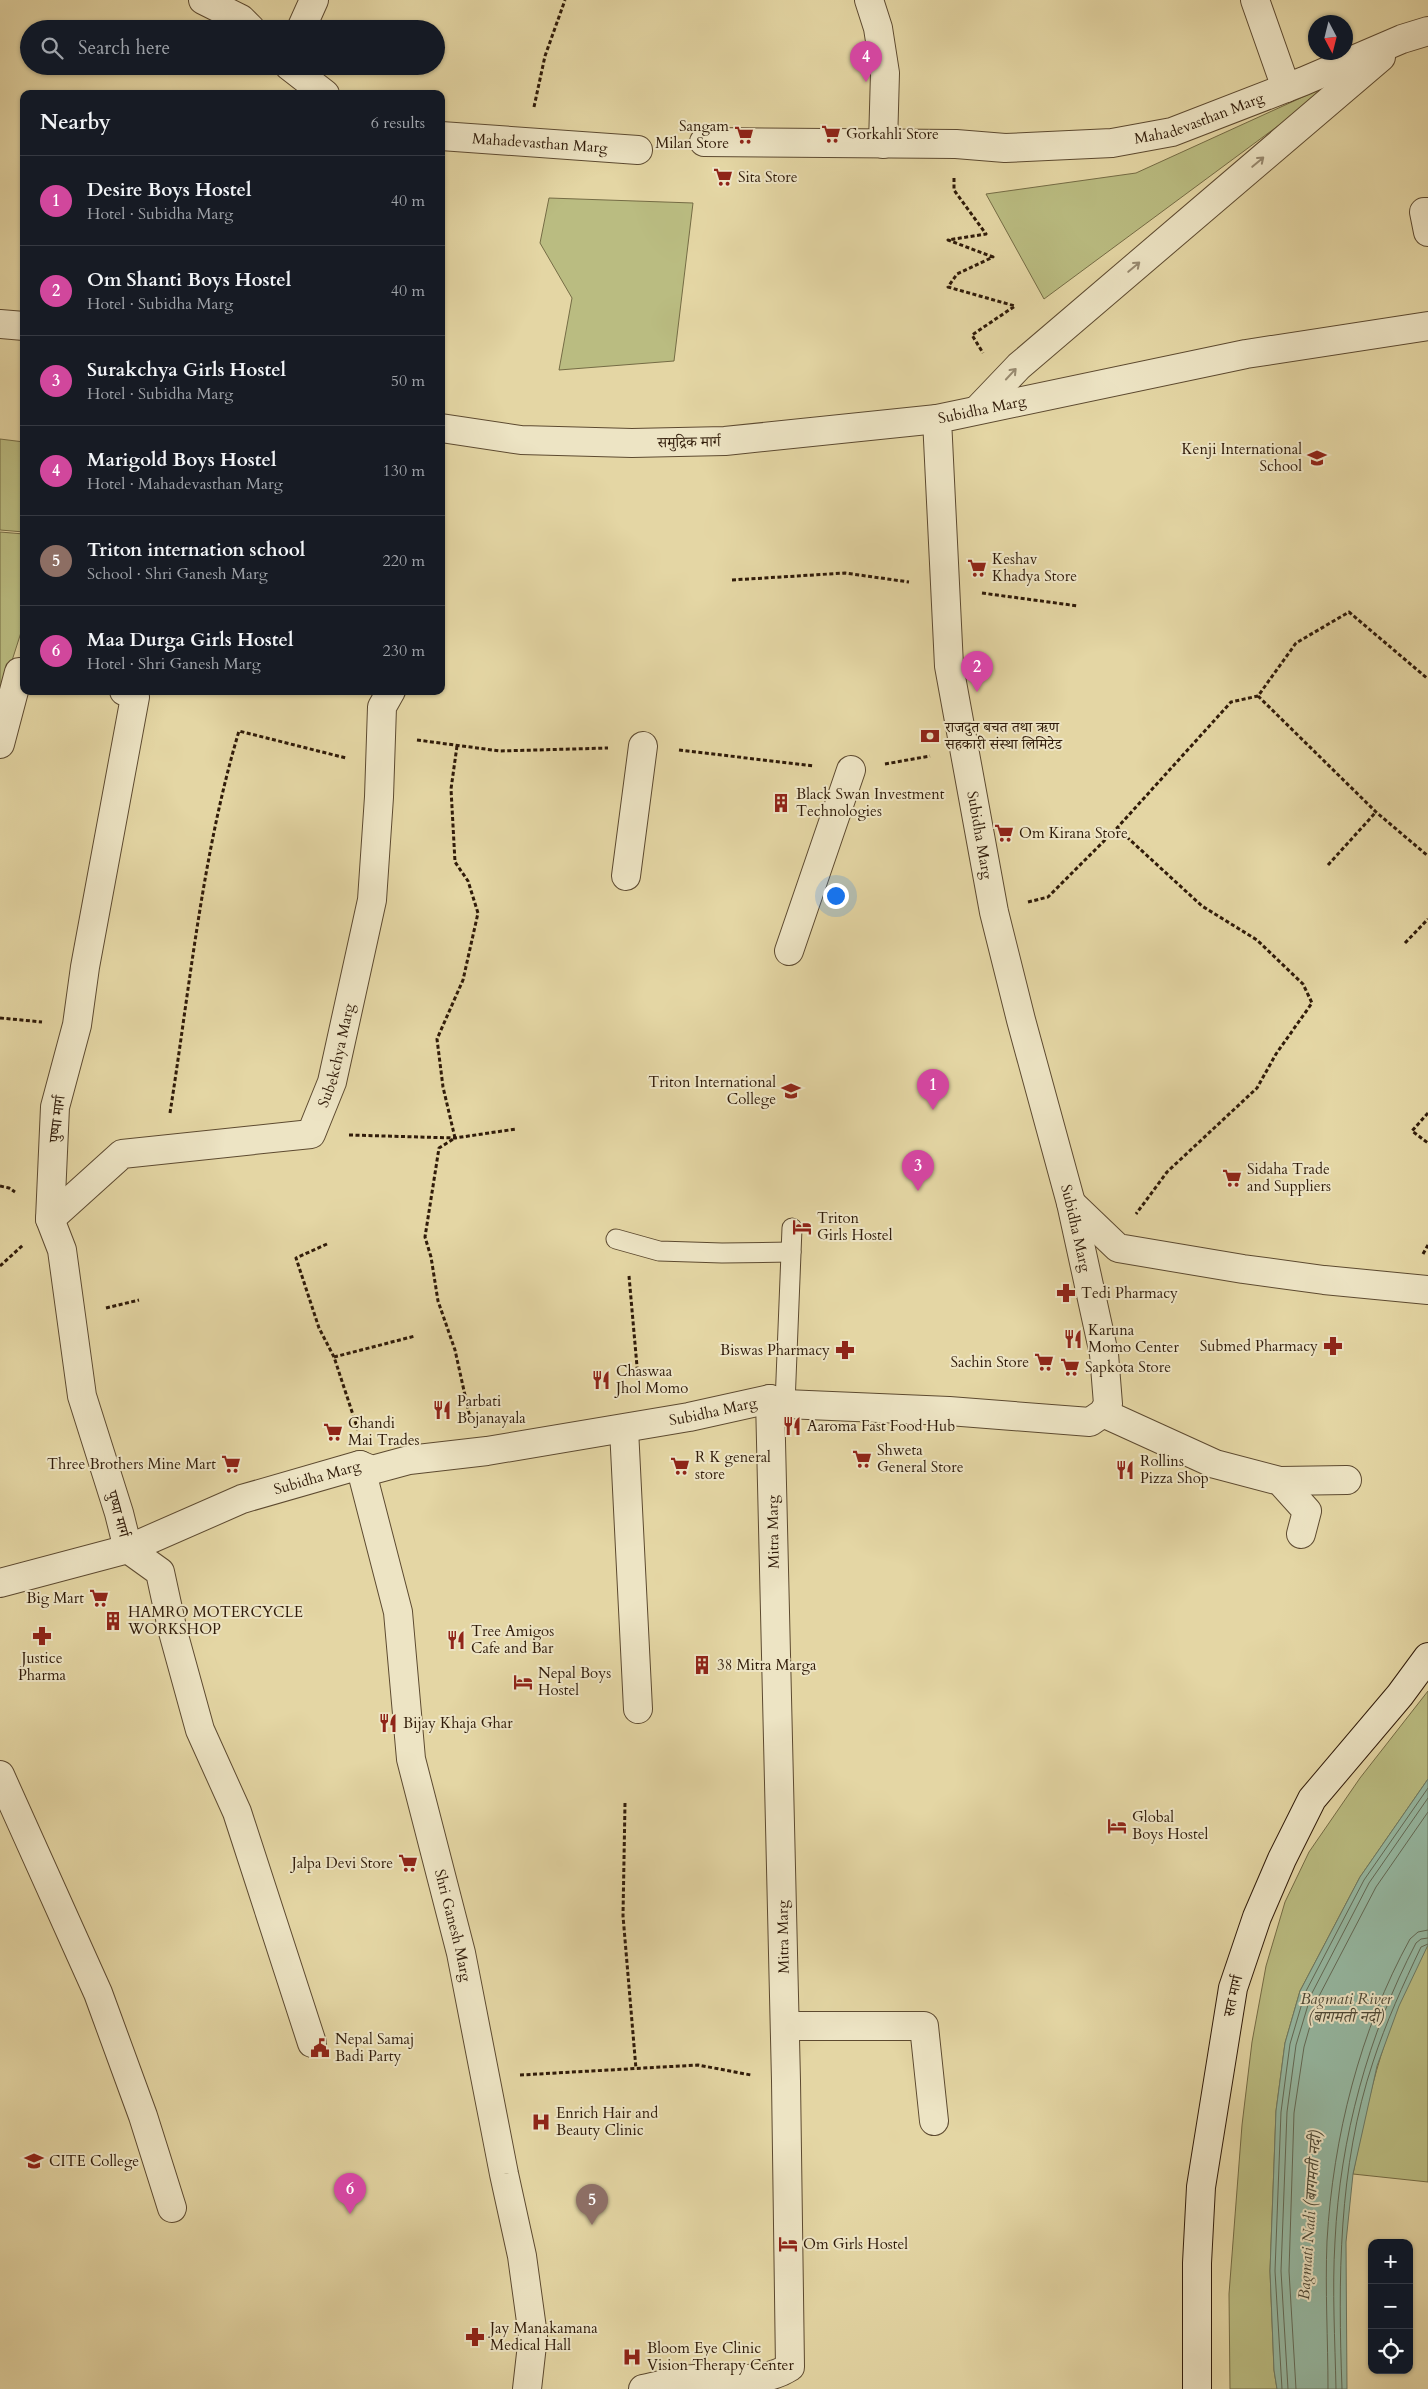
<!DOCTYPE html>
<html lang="en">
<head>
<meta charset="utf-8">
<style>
  body { margin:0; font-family:Cardo,"Noto Serif Devanagari",serif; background:#20242c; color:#f1f3f6 }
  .controls { position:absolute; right:15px; bottom:15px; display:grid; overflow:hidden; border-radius:10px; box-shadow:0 1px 4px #0004 }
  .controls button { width:45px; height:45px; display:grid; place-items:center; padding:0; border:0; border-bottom:1px solid #363941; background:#171b24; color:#f1f3f6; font:25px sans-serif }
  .compass { position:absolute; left:1308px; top:15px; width:45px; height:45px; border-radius:50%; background:#171b24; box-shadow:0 1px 4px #0004; rotate:173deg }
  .you { position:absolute; left:835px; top:895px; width:18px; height:18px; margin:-12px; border:4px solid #fff; border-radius:50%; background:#1a73e8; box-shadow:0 0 0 8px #1a73e833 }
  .badge { display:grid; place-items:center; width:32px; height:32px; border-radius:50%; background:#8c9099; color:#fff; font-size:16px; font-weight:700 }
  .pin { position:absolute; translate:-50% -41px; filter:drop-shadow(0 1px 2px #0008) }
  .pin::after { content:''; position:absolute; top:26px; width:18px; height:15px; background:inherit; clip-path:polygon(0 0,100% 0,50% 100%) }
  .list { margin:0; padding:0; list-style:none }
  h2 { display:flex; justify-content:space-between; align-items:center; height:65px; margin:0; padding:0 20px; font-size:21px }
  h2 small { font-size:16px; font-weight:400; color:#9ea1a6 }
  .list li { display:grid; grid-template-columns:32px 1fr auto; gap:15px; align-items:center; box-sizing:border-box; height:90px; padding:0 20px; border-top:1px solid #363941 }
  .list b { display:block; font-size:19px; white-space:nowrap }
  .list p { margin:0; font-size:16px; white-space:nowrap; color:#9ea1a6 }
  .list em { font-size:16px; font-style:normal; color:#9ea1a6 }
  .icon { flex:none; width:28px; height:28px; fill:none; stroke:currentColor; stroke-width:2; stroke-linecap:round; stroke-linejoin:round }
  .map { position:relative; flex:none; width:1428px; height:2389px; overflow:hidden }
  .search { position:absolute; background:#171b24; box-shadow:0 1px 4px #0004; left:20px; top:20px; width:425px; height:55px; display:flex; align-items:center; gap:12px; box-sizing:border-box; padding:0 18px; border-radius:28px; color:#9ea1a6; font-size:19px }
  .panel { position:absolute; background:#171b24; box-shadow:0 1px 4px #0004; left:20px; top:90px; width:425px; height:605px; border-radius:10px }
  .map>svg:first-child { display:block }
</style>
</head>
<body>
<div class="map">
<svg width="1428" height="2389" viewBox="0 0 1428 2389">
  <rect width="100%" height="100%" fill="#e4d6a4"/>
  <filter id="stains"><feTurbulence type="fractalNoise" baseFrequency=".004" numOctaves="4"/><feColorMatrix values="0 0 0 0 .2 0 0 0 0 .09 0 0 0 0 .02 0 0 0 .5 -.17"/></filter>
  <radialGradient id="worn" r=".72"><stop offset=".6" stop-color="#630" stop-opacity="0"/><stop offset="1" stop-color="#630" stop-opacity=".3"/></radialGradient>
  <g fill="#babc81" stroke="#756c45">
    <path d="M1340 80 1044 299 986 194 1136 173Z"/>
    <path d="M549 198 693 203 674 361 559 370 572 298 540 243Z"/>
    <path d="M0 439 24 442V532L0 530Z"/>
    <path d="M0 532 24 534V623L2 692H0Z"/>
    <path d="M1428 1691V1779L1360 1877 1300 1991 1285 2043 1276 2111 1270 2271 1274 2370 1277 2389H1230L1229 2294 1242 2125 1252 2042 1266 1966 1285 1902 1309 1852 1360 1778Z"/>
    <path d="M1428 1945V2182L1353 2174C1368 2095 1387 2015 1428 1945Z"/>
  </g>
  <path fill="#96b9a3" stroke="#6d7a65" d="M1428 1779V1945L1399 2006 1377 2066 1353 2174 1346 2242 1347 2389H1277L1274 2370 1270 2271 1276 2111 1285 2043 1300 1991 1360 1877Z"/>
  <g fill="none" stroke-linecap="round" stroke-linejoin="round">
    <g stroke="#636a56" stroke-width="1">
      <path d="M1282 2389 1275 2271 1281 2112 1290 2044 1305 1993 1364 1880 1428 1788"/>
      <path d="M1288 2389 1281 2271 1287 2112 1296 2045 1311 1995 1369 1883 1428 1798"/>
      <path d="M1296 2389 1289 2271 1294 2113 1304 2047 1318 1998 1376 1887 1428 1812"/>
      <path d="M1328 2389C1328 2340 1325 2290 1327 2241 1333 2137 1360 2030 1410 1939L1418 1932 1428 1930"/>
      <path d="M1336 2389C1335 2340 1332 2290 1335 2241 1340 2138 1368 2035 1416 1943L1421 1939 1428 1938"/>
      <path d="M1342 2389C1338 2280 1338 2167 1373 2062 1386 2022 1403 1985 1421 1947L1428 1944"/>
    </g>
    <g stroke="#5d4a30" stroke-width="21">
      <g id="lane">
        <path d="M616 1239 659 1251 722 1253 791 1252"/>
        <path d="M785 1404 792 1228"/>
      </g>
    </g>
    <g stroke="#5d4a30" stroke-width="30">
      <g id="street">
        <path d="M203 0 241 19 251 29"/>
        <path d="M869 0 878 28 885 73 883 144"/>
        <path d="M1255 0 1286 88"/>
        <path d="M301 29 314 0"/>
        <path d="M289 66 325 94"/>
        <path id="s1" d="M441 136 638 150"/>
        <path id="s2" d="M704 142 956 144 1005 148 1112 143 1172 132 1304 81 1402 39 1428 31"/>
        <path d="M1428 212H1424L1428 232"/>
        <path d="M0 324 24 326"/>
        <path d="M978 409 1019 366 1381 57"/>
        <path d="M441 428 521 440 632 443 725 441 937 419"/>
        <path d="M124 691 135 697 85 967 77 1025 55 1107 50 1219 62 1250 82 1396 119 1513 128 1549"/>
        <path d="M0 744 19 672H24"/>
        <path d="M626 876 643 746"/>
        <path d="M789 951 851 770"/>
        <path d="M1071 1203 1118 1248 1243 1269 1324 1280 1428 1290"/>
        <path id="s3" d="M50 1219 122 1154 311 1134 332 1082 372 900 379 797 382 707 391 691"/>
        <path d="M1103 1413 1215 1464 1280 1481 1307 1511 1301 1534"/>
        <path d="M624 1429 638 1709"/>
        <path id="s4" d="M360 1465 398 1612 411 1759 461 1953 504 2174 522 2256 533 2336 527 2389"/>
        <path d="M1280 1481 1347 1480"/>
        <path d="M128 1549 160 1572 173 1632 200 1730 237 1812 312 2043"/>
        <path id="s5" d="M0 1583 128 1549 242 1499 360 1465 372 1470 409 1460 487 1451 689 1417 770 1399 785 1404 949 1411 1090 1422 1103 1413 1108 1404 1104 1354 1071 1203 1021 1020 994 912 949 666 937 419 1246 354 1428 326"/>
        <path d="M0 1775 98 1993 143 2116 172 2208"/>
        <path d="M785 2026H924L934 2121"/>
        <path d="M643 2389C657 2386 671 2382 684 2380 719 2375 759 2387 790 2367L786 2081 770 1399"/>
      </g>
    </g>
    <g stroke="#301b09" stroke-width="30">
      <path id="secondary" d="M1197 2389V2263L1201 2187 1233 1988 1257 1917 1282 1859 1312 1799 1400 1695 1428 1657"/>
    </g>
    <g stroke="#301b09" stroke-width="3" stroke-dasharray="4 2.5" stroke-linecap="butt">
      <path d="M534 107 545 56 565 0"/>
      <path d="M954 178V190L986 234 948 240 993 257 957 274 948 287 1015 306 972 335 983 353"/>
      <path d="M732 580 845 573 909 582"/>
      <path d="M982 593 1078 606"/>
      <path d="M1258 696 1376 812 1428 856"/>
      <path d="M417 740 500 751 608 748"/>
      <path d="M457 746 451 789 455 862 468 881 478 913 463 980 437 1039 443 1087 455 1138 439 1148 425 1237 431 1257 438 1301 455 1350 470 1418"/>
      <path d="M679 750 814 766"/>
      <path d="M885 764 930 756"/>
      <path d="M1117 828 1202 906 1257 940 1303 984 1312 1003 1276 1054 1257 1088 1167 1172 1136 1214"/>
      <path d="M1328 865 1376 812"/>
      <path d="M1028 902 1048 897 1117 828 1231 702 1258 696 1296 643 1349 612 1428 679"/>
      <path d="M1405 943 1428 919"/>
      <path d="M0 1018 42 1022"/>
      <path d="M170 1113C190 986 202 855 239 731L346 758"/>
      <path d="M1428 1113 1412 1131 1428 1143"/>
      <path d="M349 1135 455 1138 516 1129"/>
      <path d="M0 1186 9 1188 15 1192"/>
      <path d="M327 1244 296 1258 319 1328 334 1357 358 1430"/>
      <path d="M1423 1254 1428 1245"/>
      <path d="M0 1266 23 1245"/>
      <path d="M629 1276 639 1389"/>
      <path d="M106 1308 139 1300"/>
      <path d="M334 1357 415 1336"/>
      <path d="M625 1803 623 1916 636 2069"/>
      <path d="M520 2075 698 2065 751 2075"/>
    </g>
    <use href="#lane" stroke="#ede4c4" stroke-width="19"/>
    <use href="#street" stroke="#ede4c4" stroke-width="28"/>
    <use href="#secondary" stroke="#ede4c4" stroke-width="28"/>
  </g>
  <defs><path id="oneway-shaft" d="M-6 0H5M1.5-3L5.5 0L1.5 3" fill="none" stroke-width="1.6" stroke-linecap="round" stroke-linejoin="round" transform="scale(1.25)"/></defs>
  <g stroke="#988a70">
    <use href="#oneway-shaft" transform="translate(1258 162) rotate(-40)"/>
    <use href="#oneway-shaft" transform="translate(1134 267) rotate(-40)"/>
    <use href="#oneway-shaft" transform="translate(1011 374) rotate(-47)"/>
  </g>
  <defs>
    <g id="supermarket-bare" transform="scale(1.5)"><path d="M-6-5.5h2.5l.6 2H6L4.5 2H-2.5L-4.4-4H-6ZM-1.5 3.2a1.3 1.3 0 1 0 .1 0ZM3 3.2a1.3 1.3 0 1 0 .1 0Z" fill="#8f2418" stroke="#ede4c4" stroke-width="2.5" paint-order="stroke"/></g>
    <g id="school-bare" transform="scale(1.5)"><path d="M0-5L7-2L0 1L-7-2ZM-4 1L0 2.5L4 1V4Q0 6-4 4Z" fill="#8f2418" stroke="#ede4c4" stroke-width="2.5" paint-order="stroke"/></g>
    <g id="bank-bare" transform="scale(1.5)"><path d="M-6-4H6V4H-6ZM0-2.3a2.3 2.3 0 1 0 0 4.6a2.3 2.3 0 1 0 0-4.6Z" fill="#8f2418" stroke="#ede4c4" stroke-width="2.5" paint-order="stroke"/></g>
    <g id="building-bare" transform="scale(1.5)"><path d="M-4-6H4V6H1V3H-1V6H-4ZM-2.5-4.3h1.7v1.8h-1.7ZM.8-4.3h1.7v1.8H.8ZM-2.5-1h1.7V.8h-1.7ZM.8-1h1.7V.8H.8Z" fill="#8f2418" stroke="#ede4c4" stroke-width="2.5" paint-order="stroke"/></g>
    <g id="university-bare" transform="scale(1.5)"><path d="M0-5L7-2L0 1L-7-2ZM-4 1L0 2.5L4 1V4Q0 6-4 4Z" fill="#8f2418" stroke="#ede4c4" stroke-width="2.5" paint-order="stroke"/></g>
    <g id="hotel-bare" transform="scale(1.5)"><path d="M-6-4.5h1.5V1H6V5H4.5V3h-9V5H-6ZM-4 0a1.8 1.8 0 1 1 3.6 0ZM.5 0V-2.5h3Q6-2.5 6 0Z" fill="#8f2418" stroke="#ede4c4" stroke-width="2.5" paint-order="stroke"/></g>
    <g id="pharmacy-bare" transform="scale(1.5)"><path d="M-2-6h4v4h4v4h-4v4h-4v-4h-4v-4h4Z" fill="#8f2418" stroke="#ede4c4" stroke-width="2.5" paint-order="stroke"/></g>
    <g id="restaurant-bare" transform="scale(1.5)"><path d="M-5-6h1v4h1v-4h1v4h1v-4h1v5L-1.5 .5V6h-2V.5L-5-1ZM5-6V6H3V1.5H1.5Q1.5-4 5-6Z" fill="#8f2418" stroke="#ede4c4" stroke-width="2.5" paint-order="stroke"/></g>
    <g id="civic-bare" transform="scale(1.5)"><path d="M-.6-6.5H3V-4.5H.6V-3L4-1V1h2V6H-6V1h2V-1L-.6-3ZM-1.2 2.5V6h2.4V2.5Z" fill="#8f2418" stroke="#ede4c4" stroke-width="2.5" paint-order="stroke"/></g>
    <g id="hospital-bare" transform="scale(1.5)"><path d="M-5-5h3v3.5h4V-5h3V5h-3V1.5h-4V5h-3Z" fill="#8f2418" stroke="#ede4c4" stroke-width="2.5" paint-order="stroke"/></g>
  </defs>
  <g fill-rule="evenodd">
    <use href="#supermarket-bare" x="831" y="134"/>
    <use href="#supermarket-bare" x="744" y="135"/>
    <use href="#supermarket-bare" x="723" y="177"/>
    <use href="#school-bare" x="1317" y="458"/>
    <use href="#supermarket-bare" x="977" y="568"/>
    <use href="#bank-bare" x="930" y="736"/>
    <use href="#building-bare" x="781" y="803"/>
    <use href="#supermarket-bare" x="1004" y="833"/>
    <use href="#university-bare" x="791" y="1091"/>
    <use href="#supermarket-bare" x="1232" y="1178"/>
    <use href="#hotel-bare" x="802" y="1227"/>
    <use href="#pharmacy-bare" x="1066" y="1293"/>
    <use href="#restaurant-bare" x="1073" y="1339"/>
    <use href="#pharmacy-bare" x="1333" y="1346"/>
    <use href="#pharmacy-bare" x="845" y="1350"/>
    <use href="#supermarket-bare" x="1044" y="1362"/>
    <use href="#supermarket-bare" x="1070" y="1367"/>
    <use href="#restaurant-bare" x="601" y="1380"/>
    <use href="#restaurant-bare" x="442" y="1410"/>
    <use href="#restaurant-bare" x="792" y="1426"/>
    <use href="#supermarket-bare" x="333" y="1432"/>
    <use href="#supermarket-bare" x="862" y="1459"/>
    <use href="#supermarket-bare" x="231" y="1464"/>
    <use href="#supermarket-bare" x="680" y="1466"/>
    <use href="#restaurant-bare" x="1125" y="1470"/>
    <use href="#supermarket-bare" x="99" y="1598"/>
    <use href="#building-bare" x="113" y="1621"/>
    <use href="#pharmacy-bare" x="42" y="1636"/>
    <use href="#restaurant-bare" x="456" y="1640"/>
    <use href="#building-bare" x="702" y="1665"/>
    <use href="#hotel-bare" x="523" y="1682"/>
    <use href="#restaurant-bare" x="388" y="1723"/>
    <use href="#hotel-bare" x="1117" y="1826"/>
    <use href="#supermarket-bare" x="408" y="1863"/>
    <use href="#civic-bare" x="320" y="2048"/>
    <use href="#hospital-bare" x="541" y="2122"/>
    <use href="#university-bare" x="34" y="2161"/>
    <use href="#hotel-bare" x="788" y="2244"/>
    <use href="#pharmacy-bare" x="475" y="2337"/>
    <use href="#hospital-bare" x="632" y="2357"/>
  </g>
  <g text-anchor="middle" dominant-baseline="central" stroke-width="4" stroke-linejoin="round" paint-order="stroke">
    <g font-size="15" fill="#301b09" stroke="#ede4c4">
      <text stroke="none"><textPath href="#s2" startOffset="499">Mahadevasthan Marg</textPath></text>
      <text stroke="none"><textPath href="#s1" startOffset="99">Mahadevasthan Marg</textPath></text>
      <text stroke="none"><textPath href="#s5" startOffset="2194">Subidha Marg</textPath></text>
      <text transform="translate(689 442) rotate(-1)">समुद्रिक मार्ग</text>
      <text transform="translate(980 835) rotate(80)">Subidha Marg</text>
      <text stroke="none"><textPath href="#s3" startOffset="370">Subekchya Marg</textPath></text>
      <text transform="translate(57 1119) rotate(-83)">पुष्पा मार्ग</text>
      <text transform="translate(1076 1228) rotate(77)">Subidha Marg</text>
      <text stroke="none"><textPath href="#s5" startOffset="739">Subidha Marg</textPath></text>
      <text stroke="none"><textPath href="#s5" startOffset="335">Subidha Marg</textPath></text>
      <text transform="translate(118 1514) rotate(74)">पुष्पा मार्ग</text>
      <text transform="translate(773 1532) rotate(-91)">Mitra Marg</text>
      <text stroke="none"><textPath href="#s4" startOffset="471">Shri Ganesh Marg</textPath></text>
      <text transform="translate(783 1937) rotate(-91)">Mitra Marg</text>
      <text transform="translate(1233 1996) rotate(-77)">सत मार्ग</text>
    </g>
    <g font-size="15" fill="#301b09" stroke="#ede4c4" text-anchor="start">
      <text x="729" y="126" text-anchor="end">Sangam<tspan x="729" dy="17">Milan Store</tspan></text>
      <text x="846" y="134">Gorkahli Store</text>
      <text x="738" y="177">Sita Store</text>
      <text x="1302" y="449" text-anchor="end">Kenji International<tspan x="1302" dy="17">School</tspan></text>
      <text x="992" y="559">Keshav<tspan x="992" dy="17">Khadya Store</tspan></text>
      <text x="945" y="727">राजदुत बचत तथा ऋण<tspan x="945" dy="17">सहकारी संस्था लिमिटेड</tspan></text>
      <text x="796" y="794">Black Swan Investment<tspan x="796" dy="17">Technologies</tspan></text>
      <text x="1019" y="833">Om Kirana Store</text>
      <text x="776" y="1082" text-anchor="end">Triton International<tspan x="776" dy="17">College</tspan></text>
      <text x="1247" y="1169">Sidaha Trade<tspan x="1247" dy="17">and Suppliers</tspan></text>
      <text x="817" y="1218">Triton<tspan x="817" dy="17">Girls Hostel</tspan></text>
      <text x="1081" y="1293">Tedi Pharmacy</text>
      <text x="1088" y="1330">Karuna<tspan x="1088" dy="17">Momo Center</tspan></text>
      <text x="1318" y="1346" text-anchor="end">Submed Pharmacy</text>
      <text x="830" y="1350" text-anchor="end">Biswas Pharmacy</text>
      <text x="1029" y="1362" text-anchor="end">Sachin Store</text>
      <text x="1085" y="1367">Sapkota Store</text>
      <text x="616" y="1371">Chaswaa<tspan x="616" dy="17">Jhol Momo</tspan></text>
      <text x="457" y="1401">Parbati<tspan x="457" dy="17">Bojanayala</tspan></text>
      <text x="348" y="1423">Chandi<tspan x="348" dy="17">Mai Trades</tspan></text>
      <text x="807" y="1426">Aaroma Fast Food Hub</text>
      <text x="877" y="1450">Shweta<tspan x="877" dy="17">General Store</tspan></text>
      <text x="695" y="1457">R K general<tspan x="695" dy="17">store</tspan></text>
      <text x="1140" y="1461">Rollins<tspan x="1140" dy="17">Pizza Shop</tspan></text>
      <text x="216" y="1464" text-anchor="end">Three Brothers Mine Mart</text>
      <text x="84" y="1598" text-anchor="end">Big Mart</text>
      <text x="128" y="1612">HAMRO MOTERCYCLE<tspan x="128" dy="17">WORKSHOP</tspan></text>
      <text x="471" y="1631">Tree Amigos<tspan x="471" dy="17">Cafe and Bar</tspan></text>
      <text x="42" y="1658" text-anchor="middle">Justice<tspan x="42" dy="17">Pharma</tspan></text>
      <text x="717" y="1665">38 Mitra Marga</text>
      <text x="538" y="1673">Nepal Boys<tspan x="538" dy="17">Hostel</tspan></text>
      <text x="403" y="1723">Bijay Khaja Ghar</text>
      <text x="1132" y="1817">Global<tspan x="1132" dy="17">Boys Hostel</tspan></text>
      <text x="393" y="1863" text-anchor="end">Jalpa Devi Store</text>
      <text x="335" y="2039">Nepal Samaj<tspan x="335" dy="17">Badi Party</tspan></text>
      <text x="556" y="2113">Enrich Hair and<tspan x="556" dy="17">Beauty Clinic</tspan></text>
      <text x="49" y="2161">CITE College</text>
      <text x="803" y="2244">Om Girls Hostel</text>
      <text x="490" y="2328">Jay Manakamana<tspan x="490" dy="17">Medical Hall</tspan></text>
      <text x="647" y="2348">Bloom Eye Clinic<tspan x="647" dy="17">Vision Therapy Center</tspan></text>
    </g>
    <g font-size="16" font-style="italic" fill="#4f4a37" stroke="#ede4c4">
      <text x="1346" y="1999">Bagmati River<tspan x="1346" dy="18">(बागमती नदी)</tspan></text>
      <text transform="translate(1310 2215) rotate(-86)">Bagmati Nadi (बागमती नदी)</text>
    </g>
  </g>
  <rect width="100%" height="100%" filter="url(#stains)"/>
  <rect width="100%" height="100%" fill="url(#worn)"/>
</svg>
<div class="controls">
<button>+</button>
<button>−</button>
<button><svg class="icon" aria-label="locate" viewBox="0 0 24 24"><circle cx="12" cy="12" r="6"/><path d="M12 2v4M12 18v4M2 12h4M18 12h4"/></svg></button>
</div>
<svg class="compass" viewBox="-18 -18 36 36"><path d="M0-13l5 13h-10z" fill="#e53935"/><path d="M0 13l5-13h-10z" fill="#9ea1a6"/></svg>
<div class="you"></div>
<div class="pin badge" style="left:933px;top:1110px;background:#d1479c">1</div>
<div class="pin badge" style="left:977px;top:692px;background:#d1479c">2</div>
<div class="pin badge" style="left:918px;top:1191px;background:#d1479c">3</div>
<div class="pin badge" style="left:866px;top:82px;background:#d1479c">4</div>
<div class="pin badge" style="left:592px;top:2225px;background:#8d6e63">5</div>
<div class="pin badge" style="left:350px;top:2214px;background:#d1479c">6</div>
<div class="search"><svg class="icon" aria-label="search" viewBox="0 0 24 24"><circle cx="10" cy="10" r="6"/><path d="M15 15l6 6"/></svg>Search here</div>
<section class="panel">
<h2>Nearby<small>6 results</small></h2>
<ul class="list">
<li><span class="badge" style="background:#d1479c">1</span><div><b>Desire Boys Hostel</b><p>Hotel · Subidha Marg</p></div><em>40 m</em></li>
<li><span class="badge" style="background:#d1479c">2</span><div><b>Om Shanti Boys Hostel</b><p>Hotel · Subidha Marg</p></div><em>40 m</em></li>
<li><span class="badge" style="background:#d1479c">3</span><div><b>Surakchya Girls Hostel</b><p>Hotel · Subidha Marg</p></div><em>50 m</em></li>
<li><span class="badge" style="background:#d1479c">4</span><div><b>Marigold Boys Hostel</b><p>Hotel · Mahadevasthan Marg</p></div><em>130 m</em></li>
<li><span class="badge" style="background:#8d6e63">5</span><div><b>Triton internation school</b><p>School · Shri Ganesh Marg</p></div><em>220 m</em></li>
<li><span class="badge" style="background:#d1479c">6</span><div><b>Maa Durga Girls Hostel</b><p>Hotel · Shri Ganesh Marg</p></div><em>230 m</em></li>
</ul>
</section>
</div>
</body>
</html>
